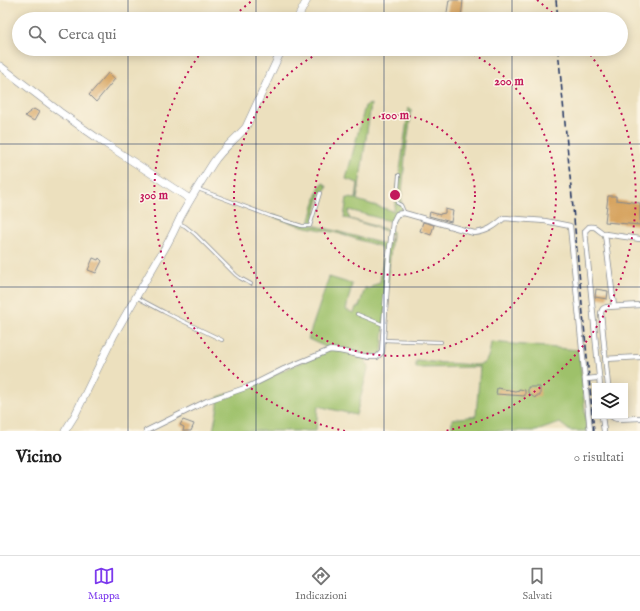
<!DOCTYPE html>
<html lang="it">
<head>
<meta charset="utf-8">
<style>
  body { margin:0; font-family:"IM FELL English",serif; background:#f2f2f2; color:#222 }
  .controls { position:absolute; right:12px; bottom:12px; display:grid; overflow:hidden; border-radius:0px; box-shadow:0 2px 10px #0003 }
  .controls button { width:36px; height:36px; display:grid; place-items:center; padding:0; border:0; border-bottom:1px solid #e0e0e0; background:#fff; color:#222; font:20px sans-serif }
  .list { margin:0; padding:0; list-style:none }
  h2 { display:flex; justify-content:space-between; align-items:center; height:52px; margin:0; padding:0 16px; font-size:17px }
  h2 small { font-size:13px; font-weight:400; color:#767676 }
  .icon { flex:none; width:22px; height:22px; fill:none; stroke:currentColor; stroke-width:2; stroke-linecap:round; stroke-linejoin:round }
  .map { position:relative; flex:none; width:640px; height:431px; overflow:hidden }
  .search { position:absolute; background:#fff; box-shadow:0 2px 10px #0003; left:12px; right:12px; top:12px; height:44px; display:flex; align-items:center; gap:10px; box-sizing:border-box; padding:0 14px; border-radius:22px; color:#767676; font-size:15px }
  .sheet { height:124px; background:#fff }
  nav { display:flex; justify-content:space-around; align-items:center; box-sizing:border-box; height:56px; border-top:1px solid #e0e0e0; background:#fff; font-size:11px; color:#767676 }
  nav a { display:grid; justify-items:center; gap:2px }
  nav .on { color:#7c3aed }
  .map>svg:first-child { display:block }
</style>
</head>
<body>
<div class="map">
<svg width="640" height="431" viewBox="0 0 640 431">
  <rect width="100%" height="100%" fill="#fcf5e5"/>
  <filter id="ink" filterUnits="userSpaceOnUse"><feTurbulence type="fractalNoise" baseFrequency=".025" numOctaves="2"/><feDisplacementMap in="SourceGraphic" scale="8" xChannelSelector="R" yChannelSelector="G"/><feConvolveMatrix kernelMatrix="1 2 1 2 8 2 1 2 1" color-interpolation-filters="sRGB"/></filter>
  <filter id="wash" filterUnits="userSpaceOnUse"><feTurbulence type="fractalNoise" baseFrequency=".012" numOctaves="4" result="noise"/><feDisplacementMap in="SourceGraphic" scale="16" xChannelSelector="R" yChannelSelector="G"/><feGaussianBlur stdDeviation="0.9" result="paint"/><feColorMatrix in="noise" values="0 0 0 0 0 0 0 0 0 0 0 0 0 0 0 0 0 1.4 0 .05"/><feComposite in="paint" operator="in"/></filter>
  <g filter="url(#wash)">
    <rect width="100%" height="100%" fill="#ece0be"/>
    <g fill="#9ec16a" stroke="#5c7864">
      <path d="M371 104 357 200 393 211 395 205 409 107 412 111 410 113V121L405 157 401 204 404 213 397 214 393 222 349 210 348 214 350 219 392 231 382 352 377 357H366V364L369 365 356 415 318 406 316 431H213L218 406V397L248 387 330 349 308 339 329 277 352 284 346 310 354 313 356 307H359L365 288 369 289 373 286 380 282 384 254 379 246 337 233 302 226 273 217V215L299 223 309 224 319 188 322 184 324 183 327 187 324 192 320 194 313 225 388 245 392 236 389 232 350 219 344 218 347 198 356 199 358 183 346 179 365 106Z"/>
      <path d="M491 342 579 350 587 431H570L560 423 536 431H452V419L476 416 480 367 416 368V361L475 365C476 365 481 364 482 364 489 361 490 349 491 342Z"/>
    </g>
    <g id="blocks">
      <g fill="#d7a461">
        <path d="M449 0H463L461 19H446Z"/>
        <path d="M108 73 115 79 96 102 89 95Z"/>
        <path d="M34 109 39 112 34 121 25 116 27 114Z"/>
        <path d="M608 196H616V200L640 203V225L605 222Z"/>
        <path d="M445 209 453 211 451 222 429 216 430 212 440 215V214L445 213Z"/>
        <path d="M423 222 434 225 431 235 420 231Z"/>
        <path d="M93 258 98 260 99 258 102 261 96 273 88 270Z"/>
        <path d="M596 289 608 291 607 299 595 297Z"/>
        <path d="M528 387H540V396H536L535 398 528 393Z"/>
        <path d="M497 388 515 391 519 390V389L525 390V396L496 394Z"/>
        <path d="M183 420 194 424 191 431H183L184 427 180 425Z"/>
      </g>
    </g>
  </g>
  <g filter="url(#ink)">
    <use href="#blocks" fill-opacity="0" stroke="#84888e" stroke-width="1"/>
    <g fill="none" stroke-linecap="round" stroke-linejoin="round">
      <g stroke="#84888e" stroke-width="4">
        <g id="lane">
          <path d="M399 175 397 203 401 205 404 212"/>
          <path d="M198 189 270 216 302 226H310L320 193"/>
          <path d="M178 223 185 226 195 234 236 275 240 278 251 284"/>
          <path d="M136 297 164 312 222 340"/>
          <path d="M357 314 384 325"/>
          <path d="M383 340 441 342"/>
        </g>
      </g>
      <g stroke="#84888e" stroke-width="6">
        <g id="street">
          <path d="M605 234 614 306"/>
          <path d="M605 359 640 357"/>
          <path d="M600 386 585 231 589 227C597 225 598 232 605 234L640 239"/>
          <path d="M608 386 601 313C602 309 603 308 607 307L640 305"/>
          <path d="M602 416 604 431"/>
          <path d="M611 416 614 418 617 419 640 418"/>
          <path d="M146 431 207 401 248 387 284 369 330 350 340 351 369 357H377L382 352 389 257 393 222 397 214 404 213 474 233C487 232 495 226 504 218L545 221 570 226 590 431"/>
        </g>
      </g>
      <g stroke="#84888e" stroke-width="8">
        <g id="secondary">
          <path d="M297 19 307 0"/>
          <path d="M0 66 60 112 100 140 190 199"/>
          <path d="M65 431 75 415 114 335 158 259C168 245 174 231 181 216 191 198 202 180 213 163 222 149 236 139 246 127L282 49"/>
        </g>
      </g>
      <use href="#lane" stroke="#fff" stroke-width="2.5"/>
      <use href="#street" stroke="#fff" stroke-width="4.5"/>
      <use href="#secondary" stroke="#fff" stroke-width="7"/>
      <g stroke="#1b2f5e" stroke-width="1.5" stroke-dasharray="6 3" stroke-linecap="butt">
        <path d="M556 0 558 19"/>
        <path d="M558 49 594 431"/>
      </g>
      <g stroke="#84888e" stroke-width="6" stroke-linecap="butt">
        <path id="street-bridge" d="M587 379 597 378"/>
      </g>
      <use href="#street-bridge" stroke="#fff" stroke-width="4.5"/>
    </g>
  </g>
  <path fill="none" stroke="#1b2f5e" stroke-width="1" stroke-opacity="0.55" d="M128 0V19M256 0V19M384 0V19M512 0V19M128 49V431M256 49V431M384 49V431M512 49V431M0 144H640M0 287H640"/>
  <g fill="none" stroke="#c2185b" stroke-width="2" stroke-dasharray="2 4">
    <circle cx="395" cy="195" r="80"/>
    <path d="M463 49A161 161 0 1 1 327 49"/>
    <path d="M345 431A241 241 0 0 1 203 50M231 19A241 241 0 0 1 253 0M537 0A241 241 0 0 1 559 19M587 50A241 241 0 0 1 445 431"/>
  </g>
  <circle cx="395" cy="195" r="6" fill="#c2185b" stroke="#fcf5e5" stroke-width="2"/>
  <g font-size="12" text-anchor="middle" font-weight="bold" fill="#c2185b" stroke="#fcf5e5" stroke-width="3" stroke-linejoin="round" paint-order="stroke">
    <text x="509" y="85">200 m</text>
    <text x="395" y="119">100 m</text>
    <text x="154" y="199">300 m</text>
  </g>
</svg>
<div class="controls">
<button><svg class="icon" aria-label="layers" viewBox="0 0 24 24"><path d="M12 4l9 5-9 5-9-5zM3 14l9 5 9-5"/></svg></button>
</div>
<div class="search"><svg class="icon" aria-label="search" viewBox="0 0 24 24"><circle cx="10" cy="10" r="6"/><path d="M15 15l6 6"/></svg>Cerca qui</div>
</div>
<section class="sheet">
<h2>Vicino<small>0 risultati</small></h2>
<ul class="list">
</ul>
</section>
<nav>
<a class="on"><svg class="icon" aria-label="map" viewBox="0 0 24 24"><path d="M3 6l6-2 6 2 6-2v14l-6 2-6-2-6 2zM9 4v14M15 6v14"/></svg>Mappa</a>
<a><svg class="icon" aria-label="directions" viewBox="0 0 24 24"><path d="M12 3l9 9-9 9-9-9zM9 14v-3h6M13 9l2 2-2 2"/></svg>Indicazioni</a>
<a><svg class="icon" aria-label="saved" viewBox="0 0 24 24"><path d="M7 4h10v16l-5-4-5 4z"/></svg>Salvati</a>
</nav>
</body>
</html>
